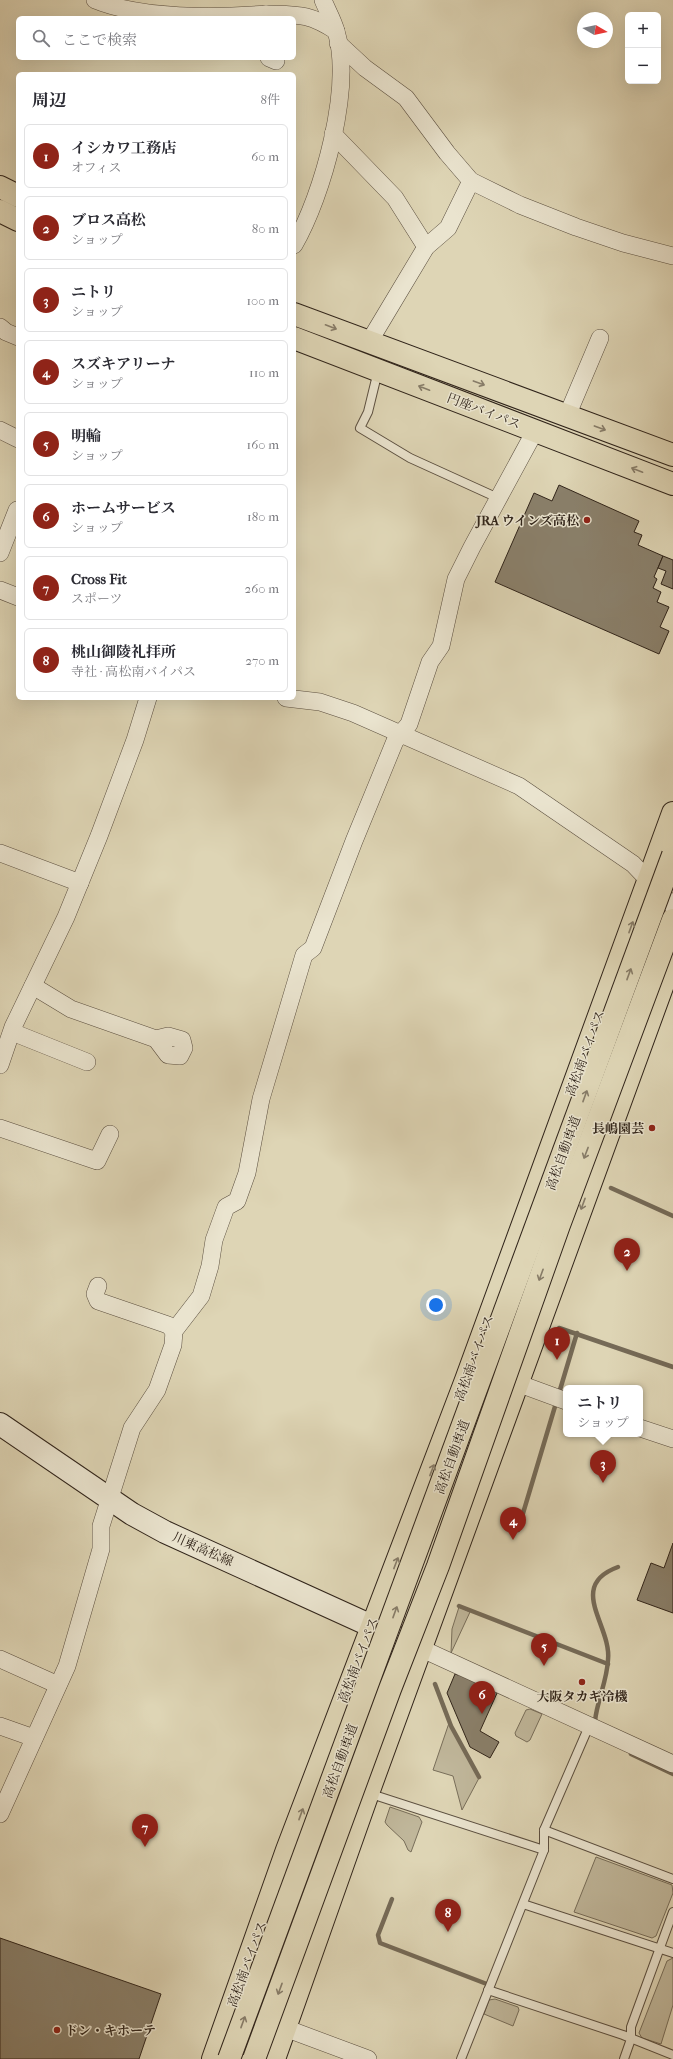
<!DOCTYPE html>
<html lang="ja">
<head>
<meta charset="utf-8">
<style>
  body { margin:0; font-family:"IM FELL French Canon","Noto Serif JP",serif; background:#f7f7f7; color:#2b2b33 }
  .controls { position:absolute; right:12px; top:12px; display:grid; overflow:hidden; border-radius:6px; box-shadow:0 4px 16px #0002 }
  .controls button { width:36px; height:36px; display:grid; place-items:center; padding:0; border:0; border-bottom:1px solid #e1e1e2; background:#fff; color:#2b2b33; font:20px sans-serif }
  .compass { position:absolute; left:577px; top:12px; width:36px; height:36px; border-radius:50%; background:#fff; box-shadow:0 4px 16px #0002; rotate:99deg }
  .you { position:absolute; left:436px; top:1305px; width:14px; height:14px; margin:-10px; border:3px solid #fff; border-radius:50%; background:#1a73e8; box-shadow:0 0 0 6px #1a73e833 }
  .badge { display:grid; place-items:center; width:26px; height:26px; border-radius:50%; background:#8f2418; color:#fff; font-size:13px; font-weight:700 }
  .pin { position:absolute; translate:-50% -33px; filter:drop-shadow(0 1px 2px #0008) }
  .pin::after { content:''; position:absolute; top:21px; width:14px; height:12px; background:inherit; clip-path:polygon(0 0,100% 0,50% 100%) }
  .popup { position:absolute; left:563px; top:1385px; width:80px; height:52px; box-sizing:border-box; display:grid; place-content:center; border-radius:6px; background:#fff; filter:drop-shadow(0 1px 3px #0005); font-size:13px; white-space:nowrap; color:#7c7c81 }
  .popup b { font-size:15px; color:#2b2b33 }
  .popup::after { content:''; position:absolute; left:50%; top:100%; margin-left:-8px; border:8px solid transparent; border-top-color:#fff }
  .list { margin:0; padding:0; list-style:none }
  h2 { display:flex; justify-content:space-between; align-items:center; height:52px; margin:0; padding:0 16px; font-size:17px }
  h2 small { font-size:13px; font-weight:400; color:#7c7c81 }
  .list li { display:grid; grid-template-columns:26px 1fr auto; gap:12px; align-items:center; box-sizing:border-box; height:64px; margin:0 8px 8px; padding:0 8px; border:1px solid #e1e1e2; border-radius:6px }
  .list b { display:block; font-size:15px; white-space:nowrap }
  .list p { margin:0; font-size:13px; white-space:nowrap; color:#7c7c81 }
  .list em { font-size:13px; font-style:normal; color:#7c7c81 }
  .icon { flex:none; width:22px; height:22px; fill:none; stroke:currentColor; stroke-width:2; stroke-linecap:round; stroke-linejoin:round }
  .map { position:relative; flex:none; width:673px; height:2059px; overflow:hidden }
  .search { position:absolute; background:#fff; box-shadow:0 4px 16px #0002; left:16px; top:16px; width:280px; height:44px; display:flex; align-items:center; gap:10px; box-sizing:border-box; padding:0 14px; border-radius:6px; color:#7c7c81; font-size:15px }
  .panel { position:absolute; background:#fff; box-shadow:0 4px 16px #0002; left:16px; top:72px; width:280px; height:628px; border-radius:6px }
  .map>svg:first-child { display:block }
</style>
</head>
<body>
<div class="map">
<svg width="673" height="2059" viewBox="0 0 673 2059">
  <rect width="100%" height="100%" fill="#ded5b5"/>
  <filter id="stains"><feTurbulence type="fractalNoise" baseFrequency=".005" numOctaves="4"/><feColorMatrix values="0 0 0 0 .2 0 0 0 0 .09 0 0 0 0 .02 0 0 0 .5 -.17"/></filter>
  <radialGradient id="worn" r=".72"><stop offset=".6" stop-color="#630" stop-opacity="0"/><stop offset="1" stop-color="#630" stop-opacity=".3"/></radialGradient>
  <g fill="#c0b79b" stroke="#786e5a">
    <path d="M459 1607 470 1612 451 1653 452 1629Z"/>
    <path d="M530 1709 542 1714 530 1740 527 1742 516 1736 515 1733 526 1710Z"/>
    <path d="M449 1723 479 1778 462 1810 453 1776 433 1770Z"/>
    <path d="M390 1807 419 1817 422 1822 411 1852 408 1850 404 1841 387 1825 385 1822Z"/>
    <path d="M596 1857 672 1885 673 1893 656 1936 652 1938 574 1912Z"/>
    <path d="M673 1958V2005L661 2044 642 2038 639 2033 667 1961Z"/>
    <path d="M495 1999 518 2007 519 2010 513 2026 484 2014 489 2000Z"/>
  </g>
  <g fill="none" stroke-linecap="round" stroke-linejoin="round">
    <g stroke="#756a57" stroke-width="4.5">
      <path d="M611 1188 673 1216"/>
      <path d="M559 1328 673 1367"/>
      <path d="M518 1530 577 1333"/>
      <path d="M459 1606 608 1664"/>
      <path d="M435 1684 451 1726 479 1777"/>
      <path d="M595 1721C597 1701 607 1681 608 1660 612 1626 566 1586 618 1567"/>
      <path d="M631 1754 673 1774"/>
      <path d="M392 1899 378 1935 380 1943 492 1986"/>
    </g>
  </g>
  <g fill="#8a806b" stroke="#30241a">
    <path d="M559 485 639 521 634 532 642 535 638 545 663 556 654 577 657 579 653 588 661 592 657 602 669 607 660 627 669 631 659 654 495 582 534 493 552 501Z"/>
    <path d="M663 556 673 560V589L661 584 666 571 658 568Z"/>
    <path d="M673 1543V1613L637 1600 651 1563 664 1568Z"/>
    <path d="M459 1673 498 1691 480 1731 499 1742 490 1758 470 1747 447 1693 455 1674 458 1675Z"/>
    <path d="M0 1938 161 1994 139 2059H0Z"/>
  </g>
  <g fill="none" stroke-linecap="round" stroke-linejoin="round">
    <g stroke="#5c5041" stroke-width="10">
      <g id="service">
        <path d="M378 371 368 412 360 428 410 458 498 498"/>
        <path d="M368 1793 544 1850"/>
        <path d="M544 1830 673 1879"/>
        <path d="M523 1904 673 1953"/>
        <path d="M488 1990 623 2035 673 2055"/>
        <path d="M461 2059 544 1850V1830L589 1726"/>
        <path d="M624 2059 631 2039V2027L673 1912"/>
      </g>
    </g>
    <g stroke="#5c5041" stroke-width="18">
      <g id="minor">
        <path d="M95 0C141 19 216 18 266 14"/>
        <path d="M266 18V14C298 15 308 13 336 31"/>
        <path d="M338 43 365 68 406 98 447 153 471 181 520 205 576 227 623 243 673 256"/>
        <path d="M269 58 276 61"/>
        <path d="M333 134 395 198 426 247"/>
        <path d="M294 245C323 195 353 87 336 31 333 20 327 10 323 0"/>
        <path d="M0 327 6 332 18 337"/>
        <path d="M369 342 426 247 448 228 471 181"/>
        <path d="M567 416 600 338"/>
        <path d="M0 430 18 439"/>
        <path d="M0 553 17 510"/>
        <path d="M0 590 18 597"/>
        <path d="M286 698 320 702 353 713 519 786 633 864 673 906"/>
        <path d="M0 853 80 883"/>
        <path d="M33 986 71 1009 156 1039 168 1036 182 1040 184 1048 180 1056 168 1055 156 1039"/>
        <path d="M12 1032 87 1062"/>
        <path d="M0 1065 13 1027 66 917 99 836 135 740 148 698"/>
        <path d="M0 1128 97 1161 110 1134"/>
        <path d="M98 1286 95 1294 98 1301 168 1325 174 1331"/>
        <path d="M517 1383 566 1401"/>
        <path d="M640 1428 673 1439"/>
        <path d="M420 1648 673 1764"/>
        <path d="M0 1659 58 1685"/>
        <path d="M0 1726 34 1738"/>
        <path d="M0 1814 67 1666 101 1549V1526L132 1428 157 1390 173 1345 174 1331 201 1296 210 1266 214 1240 226 1207 237 1201 247 1173 261 1099 304 955 313 948 354 841 395 741 409 724 430 662 441 646 456 579 472 547 535 431"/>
        <path d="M285 2028 368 2059"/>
      </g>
    </g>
    <g stroke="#30241a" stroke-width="24">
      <path id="secondary" d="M0 1424 132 1514 165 1532 420 1648"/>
    </g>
    <g stroke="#30241a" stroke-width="24">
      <g id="trunk">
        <path d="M0 187 18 196"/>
        <path d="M0 211 18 220"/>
        <path d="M294 314 673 455"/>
        <path d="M294 338 673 484"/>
        <path d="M213 2059 287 1850 466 1380 673 813"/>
        <path d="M274 2059 368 1793 673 957"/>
      </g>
    </g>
    <use href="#service" stroke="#eae4cf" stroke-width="8"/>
    <use href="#minor" stroke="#eae4cf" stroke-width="17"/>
    <use href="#secondary" stroke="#eae4cf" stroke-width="22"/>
    <use href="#trunk" stroke="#ded5b5" stroke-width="22"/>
    <g stroke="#30241a" stroke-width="24" stroke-linecap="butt">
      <g id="motorway-bridge">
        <path d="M229 2059 673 855"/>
        <path d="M254 2059 390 1689 438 1566 559 1225 673 920"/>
      </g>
    </g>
    <use href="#motorway-bridge" stroke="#ded5b5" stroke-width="22"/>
  </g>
  <defs><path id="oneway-shaft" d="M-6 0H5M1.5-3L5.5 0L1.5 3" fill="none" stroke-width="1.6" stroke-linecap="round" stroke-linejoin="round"/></defs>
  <g stroke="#877c68">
    <use href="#oneway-shaft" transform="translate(331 327) rotate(21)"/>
    <use href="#oneway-shaft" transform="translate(479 383) rotate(20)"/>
    <use href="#oneway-shaft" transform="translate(424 388) rotate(-159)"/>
    <use href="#oneway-shaft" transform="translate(600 428) rotate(20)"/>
    <use href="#oneway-shaft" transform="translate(637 470) rotate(-159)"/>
    <use href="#oneway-shaft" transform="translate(631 927) rotate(-70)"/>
    <use href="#oneway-shaft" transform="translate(629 974) rotate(-70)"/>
    <use href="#oneway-shaft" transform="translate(585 1096) rotate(-70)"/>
    <use href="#oneway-shaft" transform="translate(586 1153) rotate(111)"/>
    <use href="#oneway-shaft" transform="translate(583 1204) rotate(110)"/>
    <use href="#oneway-shaft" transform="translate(541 1275) rotate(110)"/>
    <use href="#oneway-shaft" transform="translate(432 1470) rotate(-69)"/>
    <use href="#oneway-shaft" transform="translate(396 1563) rotate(-69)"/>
    <use href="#oneway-shaft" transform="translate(395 1612) rotate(-70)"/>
    <use href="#oneway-shaft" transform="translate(301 1814) rotate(-70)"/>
    <use href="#oneway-shaft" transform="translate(280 1989) rotate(110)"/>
    <use href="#oneway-shaft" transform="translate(243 2022) rotate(-70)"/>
  </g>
  <g fill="#8f2418" stroke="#eae4cf" stroke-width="1.5">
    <circle cx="587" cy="520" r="4"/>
    <circle cx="652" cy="1128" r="4"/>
    <circle cx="582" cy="1682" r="4"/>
    <circle cx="57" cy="2030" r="4"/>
  </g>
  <g text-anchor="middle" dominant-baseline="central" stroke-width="3" stroke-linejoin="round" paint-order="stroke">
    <g font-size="13" fill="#30241a" stroke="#eae4cf">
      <text transform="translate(484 411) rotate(21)">円座バイパス</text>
      <text transform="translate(585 1053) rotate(-70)">高松南バイパス</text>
      <text transform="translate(563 1153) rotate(-70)">高松自動車道</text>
      <text transform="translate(474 1358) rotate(-70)">高松南バイパス</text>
      <text transform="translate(452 1457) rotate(-70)">高松自動車道</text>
      <text transform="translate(203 1549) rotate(24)">川東高松線</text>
      <text transform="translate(358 1660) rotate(-69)">高松南バイパス</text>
      <text transform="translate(340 1761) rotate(-70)">高松自動車道</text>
      <text transform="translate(247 1964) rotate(-70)">高松南バイパス</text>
    </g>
    <g font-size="13" font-weight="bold" fill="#30241a" stroke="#eae4cf" text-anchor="end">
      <text x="579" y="520">JRA ウインズ高松</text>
      <text x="644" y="1128">長嶋園芸</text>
      <text x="582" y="1696" text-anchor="middle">大阪タカギ冷機</text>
      <text x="65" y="2030" text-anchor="start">ドン・キホーテ</text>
    </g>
  </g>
  <rect width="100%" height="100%" filter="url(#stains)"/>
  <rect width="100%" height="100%" fill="url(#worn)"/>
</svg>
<div class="controls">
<button>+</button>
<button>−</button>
</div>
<svg class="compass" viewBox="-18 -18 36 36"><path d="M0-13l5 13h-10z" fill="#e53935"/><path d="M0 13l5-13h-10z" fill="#7c7c81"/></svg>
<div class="you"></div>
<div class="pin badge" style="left:557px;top:1360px">1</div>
<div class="pin badge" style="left:627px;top:1271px">2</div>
<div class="pin badge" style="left:603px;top:1483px">3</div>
<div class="popup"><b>ニトリ</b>ショップ</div>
<div class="pin badge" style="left:513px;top:1540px">4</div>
<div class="pin badge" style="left:544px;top:1666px">5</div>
<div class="pin badge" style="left:482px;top:1714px">6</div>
<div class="pin badge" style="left:145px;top:1847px">7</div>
<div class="pin badge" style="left:448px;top:1932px">8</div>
<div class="search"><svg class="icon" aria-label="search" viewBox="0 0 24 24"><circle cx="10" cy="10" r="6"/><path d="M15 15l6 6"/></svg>ここで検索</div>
<section class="panel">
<h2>周辺<small>8件</small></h2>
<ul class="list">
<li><span class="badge">1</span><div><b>イシカワ工務店</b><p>オフィス</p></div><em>60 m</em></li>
<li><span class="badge">2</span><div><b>ブロス高松</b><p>ショップ</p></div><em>80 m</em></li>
<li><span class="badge">3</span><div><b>ニトリ</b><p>ショップ</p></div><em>100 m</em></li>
<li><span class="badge">4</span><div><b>スズキアリーナ</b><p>ショップ</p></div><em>110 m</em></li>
<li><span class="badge">5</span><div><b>明輪</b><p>ショップ</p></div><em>160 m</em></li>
<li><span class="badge">6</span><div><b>ホームサービス</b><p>ショップ</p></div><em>180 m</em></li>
<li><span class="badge">7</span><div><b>Cross Fit</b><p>スポーツ</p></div><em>260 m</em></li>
<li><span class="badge">8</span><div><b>桃山御陵礼拝所</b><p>寺社 · 高松南バイパス</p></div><em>270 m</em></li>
</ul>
</section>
</div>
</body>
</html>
